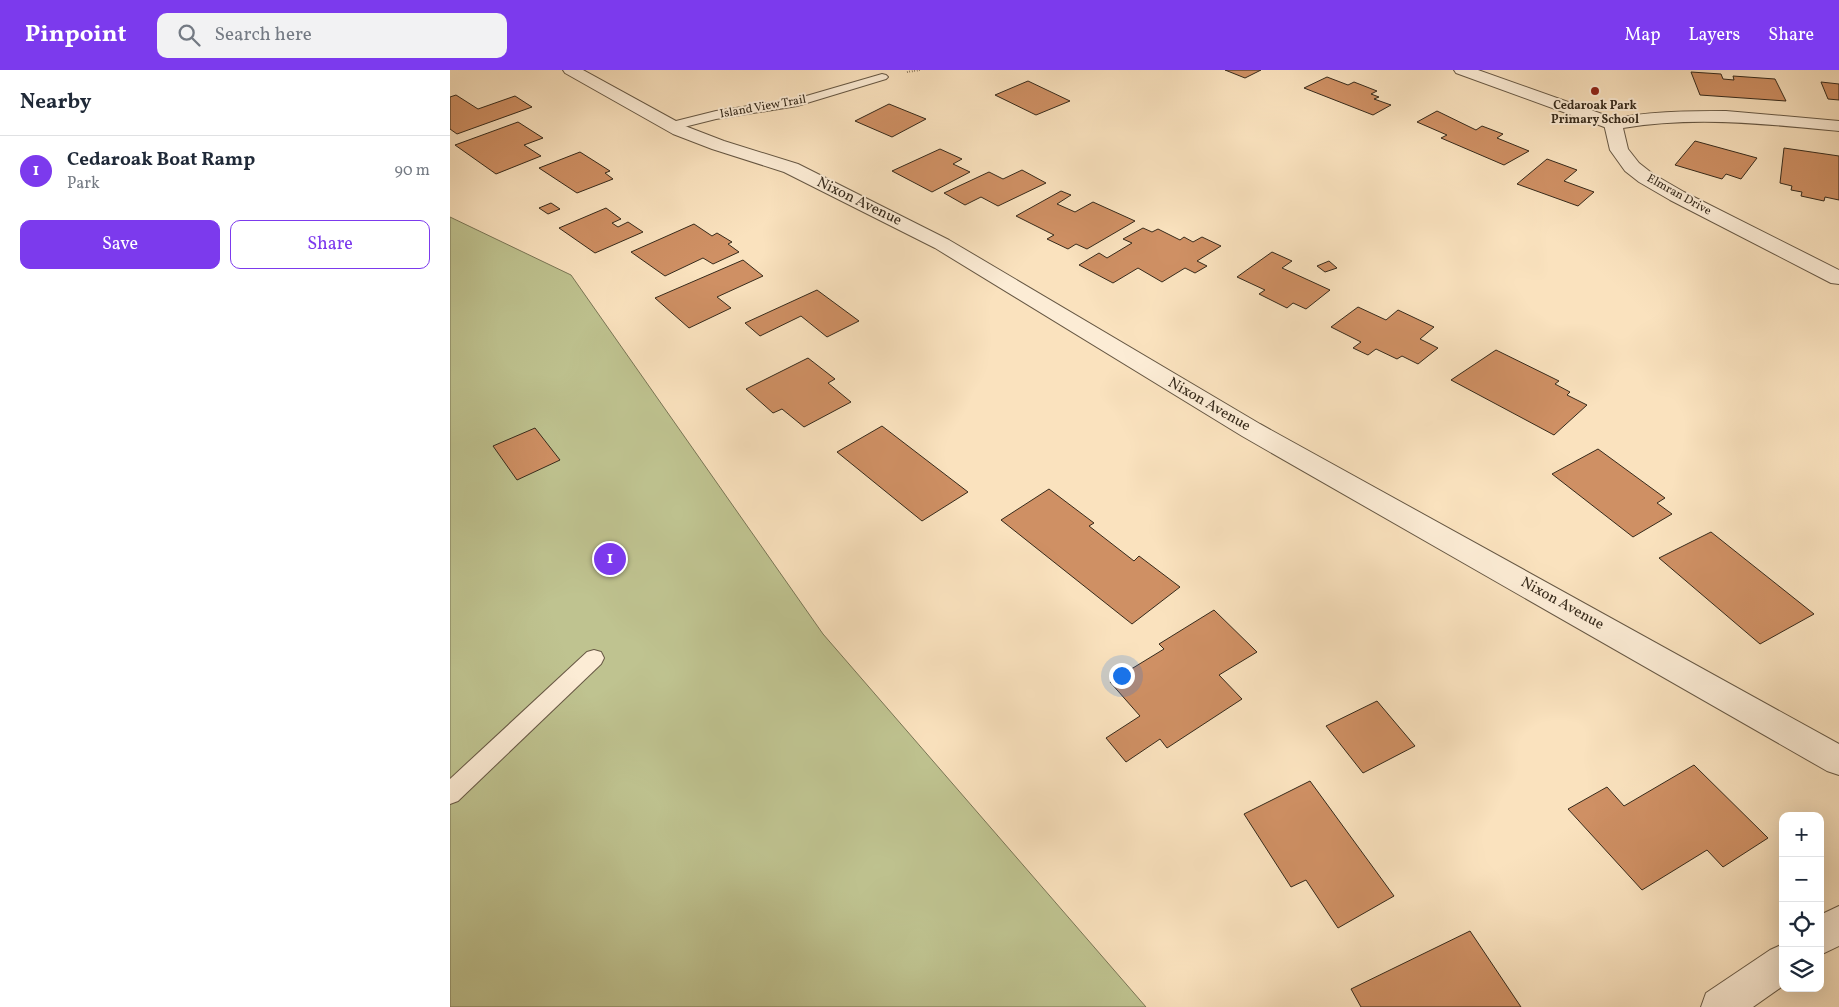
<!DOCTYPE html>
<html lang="en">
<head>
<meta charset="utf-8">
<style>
  body { margin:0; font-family:Vollkorn,serif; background:#f2f2f3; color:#1f2937 }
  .controls { position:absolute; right:15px; bottom:15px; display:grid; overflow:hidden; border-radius:10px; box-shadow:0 5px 20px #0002 }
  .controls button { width:45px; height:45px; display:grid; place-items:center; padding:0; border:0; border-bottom:1px solid #e0e1e3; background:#fff; color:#1f2937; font:25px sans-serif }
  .you { position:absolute; left:671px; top:605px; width:18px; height:18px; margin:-12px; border:4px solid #fff; border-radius:50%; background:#1a73e8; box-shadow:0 0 0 8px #1a73e833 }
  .badge { display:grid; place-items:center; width:32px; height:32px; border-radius:50%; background:#7c3aed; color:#fff; font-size:16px; font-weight:700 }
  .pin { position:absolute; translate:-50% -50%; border:2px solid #fff; box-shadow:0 1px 5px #0006 }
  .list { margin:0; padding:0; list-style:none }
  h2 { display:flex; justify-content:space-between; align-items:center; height:65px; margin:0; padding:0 20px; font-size:21px }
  h2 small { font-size:16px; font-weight:400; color:#747a83 }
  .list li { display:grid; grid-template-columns:32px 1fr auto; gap:15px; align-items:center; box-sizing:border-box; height:70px; padding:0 20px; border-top:1px solid #e0e1e3 }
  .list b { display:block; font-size:19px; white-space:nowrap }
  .list p { margin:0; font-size:16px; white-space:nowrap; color:#747a83 }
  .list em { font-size:16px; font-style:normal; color:#747a83 }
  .actions { display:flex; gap:10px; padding:15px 20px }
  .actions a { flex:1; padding:11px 0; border:1px solid #7c3aed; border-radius:10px; text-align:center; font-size:18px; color:#7c3aed }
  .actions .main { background:#7c3aed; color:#fff }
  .icon { flex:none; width:28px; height:28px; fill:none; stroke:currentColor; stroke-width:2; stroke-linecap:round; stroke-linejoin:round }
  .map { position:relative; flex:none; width:1389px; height:937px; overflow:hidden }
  header { display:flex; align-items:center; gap:30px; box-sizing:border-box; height:70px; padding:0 25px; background:#7c3aed; color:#fff }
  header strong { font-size:24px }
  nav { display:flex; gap:28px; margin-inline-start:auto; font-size:18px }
  .search { width:350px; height:45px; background:#f2f2f3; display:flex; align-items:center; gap:12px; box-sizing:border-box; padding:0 18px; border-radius:10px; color:#747a83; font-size:19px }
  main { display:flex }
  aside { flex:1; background:#fff }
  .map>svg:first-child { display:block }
</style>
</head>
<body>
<header>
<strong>Pinpoint</strong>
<div class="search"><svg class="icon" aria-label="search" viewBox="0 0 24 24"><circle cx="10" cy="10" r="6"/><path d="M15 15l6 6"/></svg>Search here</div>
<nav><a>Map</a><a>Layers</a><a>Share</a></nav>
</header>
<main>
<aside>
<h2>Nearby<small></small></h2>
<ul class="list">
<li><span class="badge">1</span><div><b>Cedaroak Boat Ramp</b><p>Park</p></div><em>90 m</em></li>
</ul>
<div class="actions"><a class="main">Save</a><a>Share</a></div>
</aside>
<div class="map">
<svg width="1389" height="937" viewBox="0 0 1389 937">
  <rect width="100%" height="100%" fill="#fae2be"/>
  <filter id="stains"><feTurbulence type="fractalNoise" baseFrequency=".004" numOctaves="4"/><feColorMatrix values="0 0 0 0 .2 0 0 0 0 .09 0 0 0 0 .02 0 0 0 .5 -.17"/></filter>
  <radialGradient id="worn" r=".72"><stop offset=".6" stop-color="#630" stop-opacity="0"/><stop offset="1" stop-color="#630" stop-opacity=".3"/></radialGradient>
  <path fill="#bfc390" stroke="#7a7656" d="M0 147 121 205 373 564 696 937H0Z"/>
  <g fill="#cf9064" stroke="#362a1b">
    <path d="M775 0H811L795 8Z"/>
    <path d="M1241 2 1271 4 1273 9 1284 10 1283 6 1325 9 1336 31 1250 25Z"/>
    <path d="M877 7 898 15 904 12 927 21 921 24 929 27 924 29 941 35 923 45 854 18Z"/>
    <path d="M578 11 620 31 586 45 545 25Z"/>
    <path d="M1371 12 1389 14V30L1378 29Z"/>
    <path d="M6 25 28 39 65 26 82 37 7 64 0 59V27Z"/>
    <path d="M439 34 476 49 442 67 405 51Z"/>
    <path d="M987 41 1026 60 1032 56 1053 64 1047 68 1079 81 1054 95 991 68 997 65 967 52Z"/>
    <path d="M68 52 93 68 74 75 91 86 46 104 5 75Z"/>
    <path d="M1245 71 1307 88 1291 109 1276 104 1272 109 1225 95Z"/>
    <path d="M1334 78 1389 86V130L1375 127 1374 131 1351 126 1352 122 1341 120 1342 116 1330 113Z"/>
    <path d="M490 79 512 89 503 94 520 102 482 122 442 101Z"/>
    <path d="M130 82 160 101 155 103 163 109 127 123 89 98Z"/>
    <path d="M1097 89 1127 100 1114 111 1144 122 1128 136 1067 114Z"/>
    <path d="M572 100 596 113 548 136 531 127 515 135 494 123 539 102 553 109Z"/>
    <path d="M611 121 621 125 607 134 625 142 643 132 685 151 637 179 626 174 618 179 597 169 604 165 566 146Z"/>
    <path d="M101 133 110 139 98 144 89 138Z"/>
    <path d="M156 138 171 149 162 153 168 157 178 152 193 162 145 183 109 158Z"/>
    <path d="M244 154 262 166 267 163 282 172 278 174 289 182 263 194 253 188 215 206 181 182Z"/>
    <path d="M693 158 702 162 708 159 730 170 734 167 743 172 752 167 771 176 747 191 757 196 745 203 735 198 712 212 688 198 663 213 629 195 649 183 657 188 682 173 673 169Z"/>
    <path d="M822 182 842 191 832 198 880 220 856 239 843 233 837 238 809 224 815 220 787 207Z"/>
    <path d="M293 190 313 206 267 227 281 238 239 258 205 228Z"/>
    <path d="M879 191 887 198 875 202 867 196Z"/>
    <path d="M367 220 409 251 377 267 351 246 310 266 295 253Z"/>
    <path d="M908 237 936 250 948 240 984 257 970 269 988 278 968 294 952 286 947 289 926 279 918 285 903 278 911 272 881 257Z"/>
    <path d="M1046 280 1109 311 1105 314 1120 322 1117 325 1137 335 1104 365 1001 310Z"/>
    <path d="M358 288 385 309 378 313 401 332 354 357 332 339 323 343 296 319Z"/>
    <path d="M432 356 518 422 472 451 387 382Z"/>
    <path d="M85 358 110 390 67 410 43 376Z"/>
    <path d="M1148 379 1215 428 1207 433 1222 444 1183 467 1102 404Z"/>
    <path d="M599 419 644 453 639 456 684 491 689 486 730 517 682 554 551 450Z"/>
    <path d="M1261 462 1364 544 1310 574 1209 488Z"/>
    <path d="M764 540 807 582 769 605 792 629 717 678 710 669 676 692 656 668 690 646 660 612 714 579 709 574Z"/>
    <path d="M927 631 965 676 913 703 876 656Z"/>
    <path d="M1244 695 1318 768 1273 797 1257 780 1192 820 1118 739 1157 717 1174 736Z"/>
    <path d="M860 711 944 826 888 858 856 810 841 817 794 744Z"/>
    <path d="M1020 861 1071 937H911L901 919Z"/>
  </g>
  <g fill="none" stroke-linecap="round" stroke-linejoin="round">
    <g stroke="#675844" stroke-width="2">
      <g id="service">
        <path d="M432 4 436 5 438 7 436 9 347 36 266 49 222 60 216 56 218 53 266 41 346 29Z"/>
        <path d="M144 580 151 582 154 588 151 594 8 731 0 734V709L137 582Z"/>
      </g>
    </g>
    <g stroke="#675844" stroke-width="2">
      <g id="minor">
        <path d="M113 0H133L235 56 274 71 348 94 499 170 810 354 1389 674V705L1377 701 792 366 485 178 334 102 262 79 223 64 115 3Z"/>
        <path d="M1276 41 1389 51V61C1317 54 1245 46 1173 58L1178 79 1189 93 1203 104 1234 122 1389 200V214L1381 213 1220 130 1189 112 1175 101 1160 80 1154 54 1157 50C1195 41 1236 41 1276 41Z"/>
        <path d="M1389 836V876L1370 885V845Z"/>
        <path d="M1333 874V916L1303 937H1251L1256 923 1320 880Z"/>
      </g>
    </g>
    <g stroke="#675844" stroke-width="2">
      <path id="tertiary" d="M1004 0H1028L1169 50 1172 54 1169 58 1163 59 1157 58 1006 3Z"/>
    </g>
    <path stroke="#362a1b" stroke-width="2" stroke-dasharray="0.5 2" stroke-linecap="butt" d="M457 2 470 0"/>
    <use href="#service" fill="#fcecd5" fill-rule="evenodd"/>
    <use href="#minor" fill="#fcecd5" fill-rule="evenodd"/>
    <use href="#tertiary" fill="#fcecd5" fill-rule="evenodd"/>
  </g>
  <circle fill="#8f2418" stroke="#fcecd5" stroke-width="2" cx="1145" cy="21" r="5"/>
  <g text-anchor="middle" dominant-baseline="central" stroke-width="4" stroke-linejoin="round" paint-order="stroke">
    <g font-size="12" font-weight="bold" fill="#362a1b" stroke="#fcecd5">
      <text x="1145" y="36">Cedaroak Park<tspan x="1145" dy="14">Primary School</tspan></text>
    </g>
    <g font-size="12" fill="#362a1b" stroke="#fcecd5">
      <text transform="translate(313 37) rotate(-10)">Island View Trail</text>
      <text transform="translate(1229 125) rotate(29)">Elmran Drive</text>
    </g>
    <g font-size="15" fill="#362a1b" stroke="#fcecd5">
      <text transform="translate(409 132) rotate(26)">Nixon Avenue</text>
      <text transform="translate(759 335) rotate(30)">Nixon Avenue</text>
      <text transform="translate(1112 534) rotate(29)">Nixon Avenue</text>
    </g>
  </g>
  <rect width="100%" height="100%" filter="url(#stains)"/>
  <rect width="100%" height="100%" fill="url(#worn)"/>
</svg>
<div class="controls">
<button>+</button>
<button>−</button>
<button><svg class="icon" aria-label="locate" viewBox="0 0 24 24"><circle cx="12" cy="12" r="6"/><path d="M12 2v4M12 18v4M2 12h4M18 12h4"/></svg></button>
<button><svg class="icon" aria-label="layers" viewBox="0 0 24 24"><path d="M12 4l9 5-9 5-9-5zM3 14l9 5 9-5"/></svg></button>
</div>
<div class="you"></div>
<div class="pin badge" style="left:160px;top:489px">1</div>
</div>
</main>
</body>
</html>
